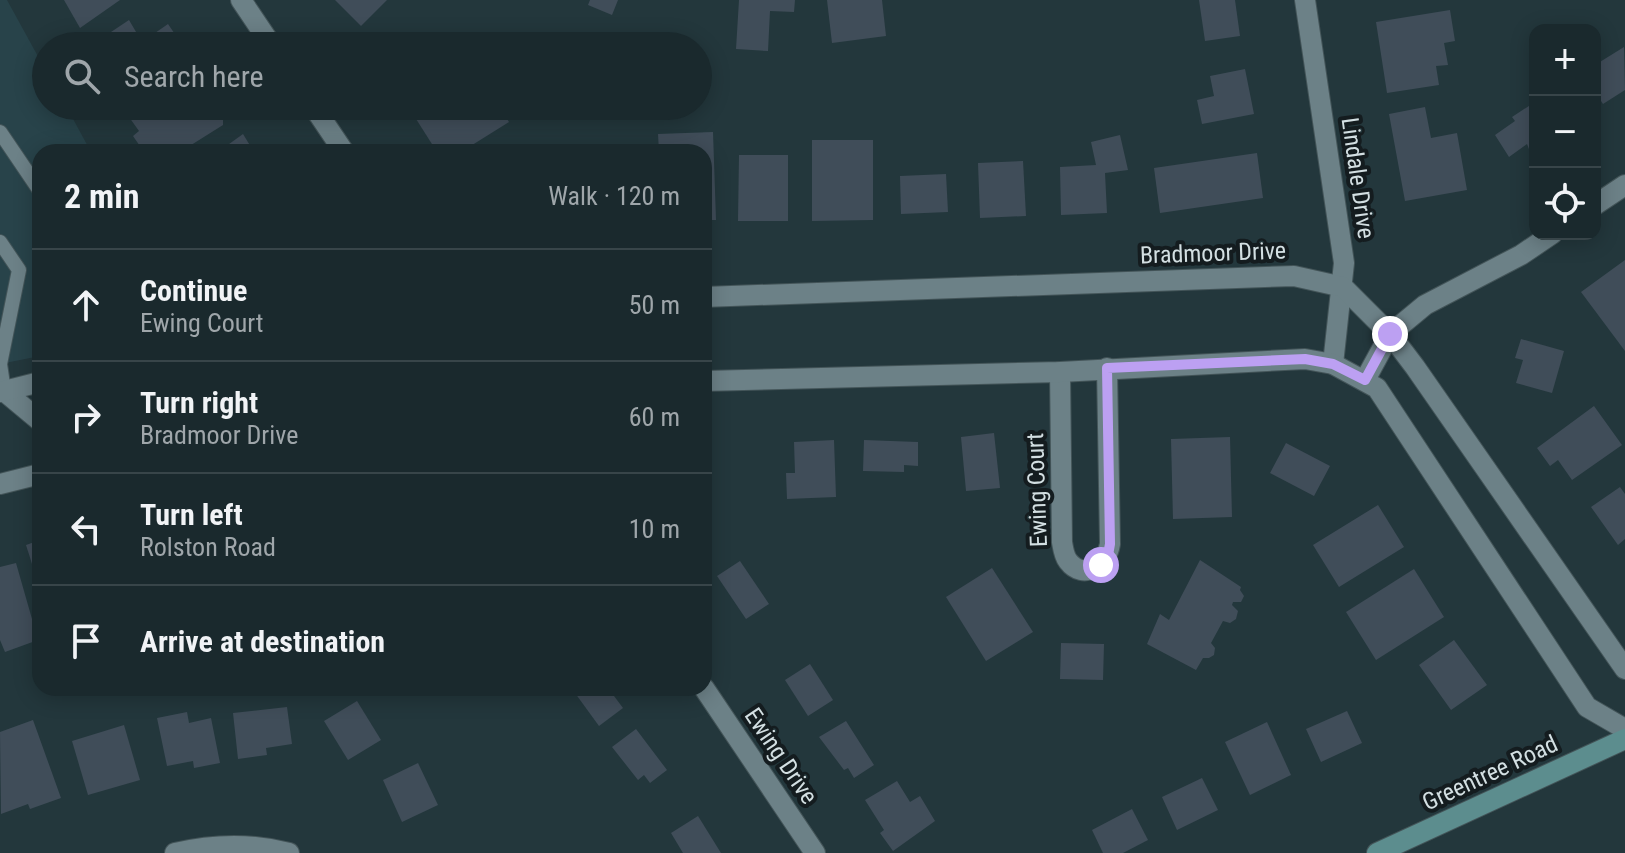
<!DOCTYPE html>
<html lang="en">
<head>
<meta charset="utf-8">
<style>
  body { margin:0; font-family:"Roboto Condensed",sans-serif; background:#273539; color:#f1f3f6 }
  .controls { position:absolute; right:24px; top:24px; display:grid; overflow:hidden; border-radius:16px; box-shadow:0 4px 20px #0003 }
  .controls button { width:72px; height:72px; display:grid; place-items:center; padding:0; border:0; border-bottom:2px solid #384549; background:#1a292d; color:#f1f3f6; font:40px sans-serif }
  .stop { position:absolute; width:24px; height:24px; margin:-18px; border:6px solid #bca0f2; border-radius:50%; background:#fff }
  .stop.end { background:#bca0f2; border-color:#fff; box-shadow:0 2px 8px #0008 }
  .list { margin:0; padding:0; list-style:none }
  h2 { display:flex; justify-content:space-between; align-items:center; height:104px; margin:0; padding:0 32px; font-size:34px }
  h2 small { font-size:26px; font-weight:400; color:#9fa6aa }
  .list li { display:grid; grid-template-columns:52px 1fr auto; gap:24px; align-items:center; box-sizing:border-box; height:112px; padding:0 32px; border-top:2px solid #384549 }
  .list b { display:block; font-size:30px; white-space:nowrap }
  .list p { margin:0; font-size:26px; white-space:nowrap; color:#9fa6aa }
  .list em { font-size:26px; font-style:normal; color:#9fa6aa }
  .icon { flex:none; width:44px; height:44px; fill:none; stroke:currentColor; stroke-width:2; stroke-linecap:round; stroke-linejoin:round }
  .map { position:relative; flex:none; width:1625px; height:853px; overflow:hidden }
  .search { position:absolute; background:#1a292d; box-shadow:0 4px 20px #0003; left:32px; top:32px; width:680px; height:88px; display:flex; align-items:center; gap:20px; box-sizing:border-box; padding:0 28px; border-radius:44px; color:#9fa6aa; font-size:30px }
  .panel { position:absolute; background:#1a292d; box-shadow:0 4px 20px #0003; left:32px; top:144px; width:680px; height:552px; border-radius:24px }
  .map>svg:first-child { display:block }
</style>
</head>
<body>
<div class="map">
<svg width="1625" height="853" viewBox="0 0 1625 853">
  <rect width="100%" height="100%" fill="#23373c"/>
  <path fill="#28434a" d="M0 0H7L46 71V106H66L91 152H40V356L0 364Z"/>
  <g fill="#404d59">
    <path d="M64 0H120L80 28Z"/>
    <path d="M335 0H387L361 26Z"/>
    <path d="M590 0H618L612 15 588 5Z"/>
    <path d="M739 0H795L794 12 770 11 768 51 736 49Z"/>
    <path d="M827 0H882L886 36 832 43Z"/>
    <path d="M1199 0H1235L1240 36 1205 41Z"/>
    <path d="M1450 10 1455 41 1444 43 1448 65 1436 66 1439 85 1387 93 1376 22Z"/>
    <path d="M129 20 142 42 168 24 183 46H90Z"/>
    <path d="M420 36 428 46H406Z"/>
    <path d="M1624 47 1625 90 1603 104 1595 92V65Z"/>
    <path d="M1245 69 1254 114 1202 124 1197 100 1214 96 1210 76Z"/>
    <path d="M1535 102V145L1529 149 1527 144 1509 157 1495 135 1515 121 1512 117Z"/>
    <path d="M145 106H215L223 117V125L180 152H144L133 136 139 131 129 117Z"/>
    <path d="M420 106H499L509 122 461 152H437L411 111Z"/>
    <path d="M1425 107 1431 138 1457 133 1467 190 1405 201 1389 114Z"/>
    <path d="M713 132 716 220H704V152H659L658 134Z"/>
    <path d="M243 134 254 152H218Z"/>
    <path d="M1120 135 1128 170 1105 173 1107 213 1061 215 1060 167 1096 165 1091 142Z"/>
    <path d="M812 140H873V220L812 221Z"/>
    <path d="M1257 153 1263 198 1160 213 1154 168Z"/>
    <path d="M739 155H788V221H738Z"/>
    <path d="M1023 161 1026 216 980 218 978 163Z"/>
    <path d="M946 174 948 212 901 214 900 176Z"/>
    <path d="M1625 260V351L1581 292Z"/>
    <path d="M1521 339 1564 351 1552 393 1516 383 1523 360 1515 358Z"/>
    <path d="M1594 406 1622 445 1572 480 1558 460 1550 466 1537 448Z"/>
    <path d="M994 433 1000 488 966 491 961 437Z"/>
    <path d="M1230 437 1232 517 1173 519 1171 439Z"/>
    <path d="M834 440 836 497 787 499 786 473H795L794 442Z"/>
    <path d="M864 440 918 442V466L904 465V472L863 471Z"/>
    <path d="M1286 443 1330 466 1314 496 1270 473Z"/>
    <path d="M1620 487 1625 494V539L1618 545 1591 507Z"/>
    <path d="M1378 505 1404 547 1339 587 1313 545Z"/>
    <path d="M40 540V585L39 586 26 545Z"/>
    <path d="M1200 560 1241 587 1240 590 1244 596 1241 602H1233L1232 605 1238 611 1236 619 1230 623 1223 621 1211 643 1215 648 1214 655 1209 658H1203L1196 670 1147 644 1160 614 1169 620Z"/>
    <path d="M740 561 769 604 746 619 717 576Z"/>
    <path d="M16 563 38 640 5 652 0 640V567Z"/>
    <path d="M992 568 1033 632 986 661 946 597Z"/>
    <path d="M1414 569 1444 617 1376 660 1346 612Z"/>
    <path d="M1454 640 1487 685 1451 710 1419 665Z"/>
    <path d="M1061 643 1104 644 1103 680 1060 679Z"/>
    <path d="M810 664 833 700 808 716 785 680Z"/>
    <path d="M582 688H608L623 708 599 726 575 693Z"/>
    <path d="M357 701 381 740 348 760 324 721Z"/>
    <path d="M287 707 292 744 266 748 267 755 238 759 233 713Z"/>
    <path d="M1347 711 1362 743 1321 762 1306 729Z"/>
    <path d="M187 712 189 723 211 718 220 763 194 768 193 761 167 766 157 718Z"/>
    <path d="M33 720 61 798 30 809 28 804 1 814 0 732Z"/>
    <path d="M846 721 874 765 854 778 848 768 844 770 819 737Z"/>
    <path d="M1267 722 1291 775 1250 795 1225 742Z"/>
    <path d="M124 725 140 780 88 795 72 741Z"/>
    <path d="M636 729 667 770 650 783 644 775 638 780 612 747Z"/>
    <path d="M418 763 438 805 402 822 383 780Z"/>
    <path d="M1202 778 1218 810 1177 830 1162 797Z"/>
    <path d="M897 781 910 802 920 796 935 821 893 851 880 833 884 830 865 800Z"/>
    <path d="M1132 809 1148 840 1123 853H1103L1092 830Z"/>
    <path d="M698 816 721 853H683L671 833Z"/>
  </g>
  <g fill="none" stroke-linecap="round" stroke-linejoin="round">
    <g stroke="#435458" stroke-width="16">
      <g id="lane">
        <path d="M0 132 40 191"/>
        <path d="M0 242 19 270 0 364 4 391"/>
      </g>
    </g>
    <g stroke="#435458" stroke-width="22">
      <g id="street">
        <path d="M241 0 272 46"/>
        <path d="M1305 0 1344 263 1333 364"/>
        <path d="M313 106 344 152"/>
        <path d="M1595 205 1625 185"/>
        <path d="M704 297 1294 276 1343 287 1390 334 1415 367 1625 669"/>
        <path d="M1060 372 1062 542C1063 548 1064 556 1068 561 1084 582 1107 564 1110 544L1107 368"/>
        <path d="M1365 380 1390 334 1425 305 1521 255 1552 234"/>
        <path d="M704 381 1060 372 1305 359 1333 364 1377 388 1587 707 1625 729"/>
        <path d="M4 391 40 421"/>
        <path d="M0 392 40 382"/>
        <path d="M0 484 40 474"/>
        <path d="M704 688 815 853"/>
        <path d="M175 853C214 844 251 843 289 853"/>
      </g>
    </g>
    <g stroke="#435458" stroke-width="22">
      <path id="secondary" d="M1377 853 1625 739"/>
    </g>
    <use href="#lane" stroke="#6c8187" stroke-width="14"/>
    <use href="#street" stroke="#6c8187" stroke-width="20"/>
    <use href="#secondary" stroke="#5c8d8e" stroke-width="20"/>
  </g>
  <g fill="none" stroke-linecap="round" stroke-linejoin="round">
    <path stroke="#bca0f2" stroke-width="10" d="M1101 565 1108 555 1110 544 1107 368 1305 359 1333 364 1365 380 1390 334"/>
  </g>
  <g text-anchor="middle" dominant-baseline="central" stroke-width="8" stroke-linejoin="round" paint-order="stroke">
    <g font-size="24" fill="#d3dfe2" stroke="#141c1f">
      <text transform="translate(1358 178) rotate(82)">Lindale Drive</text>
      <text transform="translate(1213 253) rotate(-2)">Bradmoor Drive</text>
      <text transform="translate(1037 490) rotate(-92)">Ewing Court</text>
      <text transform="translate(781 756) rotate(56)">Ewing Drive</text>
      <text transform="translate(1490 773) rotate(-25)">Greentree Road</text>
    </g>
  </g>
</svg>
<div class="controls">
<button>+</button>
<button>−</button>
<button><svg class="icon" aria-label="locate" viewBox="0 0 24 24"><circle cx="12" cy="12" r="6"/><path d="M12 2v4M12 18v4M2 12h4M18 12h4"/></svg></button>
</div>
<div class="stop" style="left:1101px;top:565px"></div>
<div class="stop end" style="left:1390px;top:334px"></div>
<div class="search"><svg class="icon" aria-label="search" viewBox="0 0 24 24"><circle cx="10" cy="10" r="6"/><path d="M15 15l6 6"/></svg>Search here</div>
<section class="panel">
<h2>2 min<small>Walk · 120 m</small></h2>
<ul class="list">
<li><svg class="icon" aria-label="ahead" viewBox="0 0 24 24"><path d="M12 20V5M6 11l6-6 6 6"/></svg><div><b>Continue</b><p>Ewing Court</p></div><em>50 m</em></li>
<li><svg class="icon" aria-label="right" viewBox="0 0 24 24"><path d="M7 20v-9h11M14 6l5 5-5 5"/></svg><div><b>Turn right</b><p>Bradmoor Drive</p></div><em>60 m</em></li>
<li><svg class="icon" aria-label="left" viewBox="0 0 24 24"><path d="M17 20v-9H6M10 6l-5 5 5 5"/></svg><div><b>Turn left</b><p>Rolston Road</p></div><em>10 m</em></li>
<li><svg class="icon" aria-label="arrive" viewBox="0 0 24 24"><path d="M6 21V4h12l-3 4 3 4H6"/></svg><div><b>Arrive at destination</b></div></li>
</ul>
</section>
</div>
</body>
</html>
